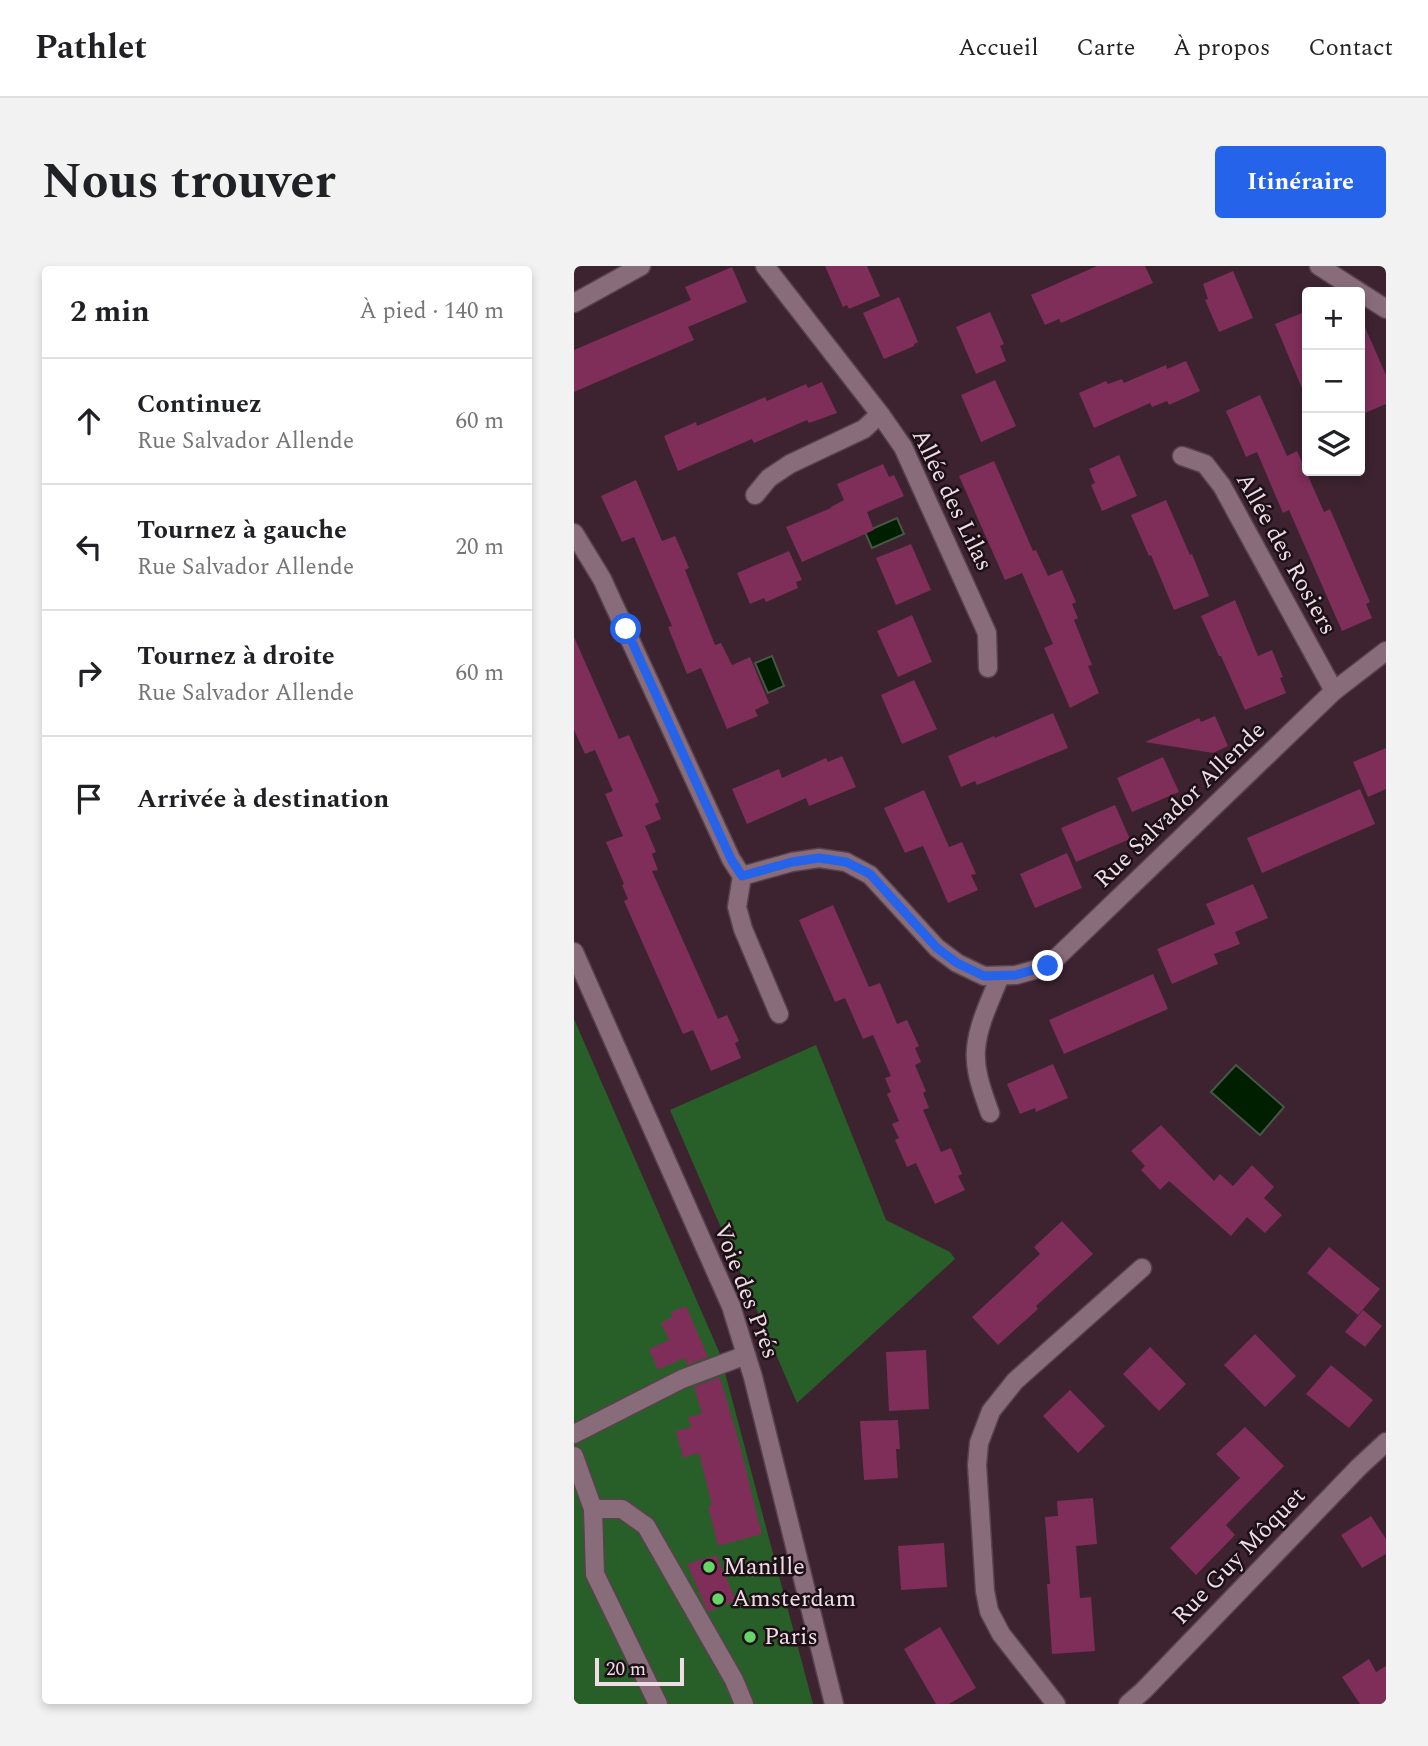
<!DOCTYPE html>
<html lang="fr">
<head>
<meta charset="utf-8">
<style>
  body { margin:0; font-family:Spectral,serif; background:#f2f2f2; color:#202124 }
  .controls { position:absolute; right:21px; top:21px; display:grid; overflow:hidden; border-radius:7px; box-shadow:0 4px 10px #0003 }
  .controls button { width:63px; height:63px; display:grid; place-items:center; padding:0; border:0; border-bottom:2px solid #e0e0e0; background:#fff; color:#202124; font:35px sans-serif }
  .scale { position:absolute; left:21px; bottom:18px; width:89px; box-sizing:border-box; padding-left:7px; border:4px solid #eedde5; border-top:0; font-size:19px; line-height:24px; white-space:nowrap; color:#eedde5; -webkit-text-stroke:5px #1c1016; paint-order:stroke }
  .stop { position:absolute; width:21px; height:21px; margin:-16px; border:5px solid #2563eb; border-radius:50%; background:#fff }
  .stop.end { background:#2563eb; border-color:#fff; box-shadow:0 2px 7px #0008 }
  .list { margin:0; padding:0; list-style:none }
  h2 { display:flex; justify-content:space-between; align-items:center; height:91px; margin:0; padding:0 28px; font-size:30px }
  h2 small { font-size:23px; font-weight:400; color:#757577 }
  .list li { display:grid; grid-template-columns:46px 1fr auto; gap:21px; align-items:center; box-sizing:border-box; height:126px; padding:0 28px; border-top:2px solid #e0e0e0 }
  .list b { display:block; font-size:26px; white-space:nowrap }
  .list p { margin:0; font-size:23px; white-space:nowrap; color:#757577 }
  .list em { font-size:23px; font-style:normal; color:#757577 }
  .icon { flex:none; width:38px; height:38px; fill:none; stroke:currentColor; stroke-width:2; stroke-linecap:round; stroke-linejoin:round }
  .map { position:relative; flex:none; width:812px; height:1438px; overflow:hidden; border-radius:7px }
  header { display:flex; align-items:center; gap:42px; box-sizing:border-box; height:98px; padding:0 35px; background:#fff; border-bottom:2px solid #e0e0e0 }
  header strong { font-size:33px }
  nav { display:flex; gap:38px; margin-inline-start:auto; font-size:24px }
  .intro { display:flex; align-items:center; justify-content:space-between; box-sizing:border-box; height:168px; padding:0 42px }
  h1 { margin:0; font-size:49px }
  .button { padding:18px 32px; border-radius:7px; background:#2563eb; color:#fff; font-size:24px; font-weight:700 }
  main { display:flex; gap:42px; padding:0 42px }
  aside { flex:1; background:#fff; border-radius:7px; box-shadow:0 4px 10px #0003 }
  .map>svg:first-child { display:block }
</style>
</head>
<body>
<header>
<strong>Pathlet</strong>
<nav><a>Accueil</a><a>Carte</a><a>À propos</a><a>Contact</a></nav>
</header>
<div class="intro"><h1>Nous trouver</h1><a class="button">Itinéraire</a></div>
<main>
<aside>
<h2>2 min<small>À pied · 140 m</small></h2>
<ul class="list">
<li><svg class="icon" aria-label="ahead" viewBox="0 0 24 24"><path d="M12 20V5M6 11l6-6 6 6"/></svg><div><b>Continuez</b><p>Rue Salvador Allende</p></div><em>60 m</em></li>
<li><svg class="icon" aria-label="left" viewBox="0 0 24 24"><path d="M17 20v-9H6M10 6l-5 5 5 5"/></svg><div><b>Tournez à gauche</b><p>Rue Salvador Allende</p></div><em>20 m</em></li>
<li><svg class="icon" aria-label="right" viewBox="0 0 24 24"><path d="M7 20v-9h11M14 6l5 5-5 5"/></svg><div><b>Tournez à droite</b><p>Rue Salvador Allende</p></div><em>60 m</em></li>
<li><svg class="icon" aria-label="arrive" viewBox="0 0 24 24"><path d="M6 21V4h12l-3 4 3 4H6"/></svg><div><b>Arrivée à destination</b></div></li>
</ul>
</aside>
<div class="map">
<svg width="812" height="1438" viewBox="0 0 812 1438">
  <rect width="100%" height="100%" fill="#3c232f"/>
  <g fill="#285f28">
    <path d="M0 753 146 1088 239 1438H0Z"/>
    <path d="M242 779 312 954 376 986 381 993 223 1137 96 844Z"/>
  </g>
  <g fill="#001e00" stroke="#475745" stroke-width="2">
    <path d="M323 252 330 268 298 282 291 266Z"/>
    <path d="M198 390 210 420 194 427 181 397Z"/>
    <path d="M662 799 710 841 686 869 637 826Z"/>
  </g>
  <g fill="#7e2e59">
    <path d="M251 0H293L306 30 275 43 273 39 269 41Z"/>
    <path d="M523 0H571L579 17 487 57 485 53 471 59 457 29Z"/>
    <path d="M158 1 173 36 114 61 120 74 0 126V84L117 34 111 21Z"/>
    <path d="M659 5 679 52 645 66 631 34 634 33 629 18Z"/>
    <path d="M325 31 344 76 340 78V80L310 93 289 47Z"/>
    <path d="M733 45V134L701 58Z"/>
    <path d="M416 46 430 78 426 80 432 95 402 108 382 61Z"/>
    <path d="M786 50 812 109V138L786 149Z"/>
    <path d="M612 95 626 125 595 139 593 135 578 141 576 137 520 162 505 127 532 115 534 118 548 113 550 117 592 99 593 103Z"/>
    <path d="M421 114 442 160 407 176 387 129Z"/>
    <path d="M248 116 263 147 235 157 233 154 180 177 178 173 104 205 90 170 122 156 123 160 191 131 193 135 232 118 234 122Z"/>
    <path d="M686 129 713 190 723 185 750 246 756 243 796 336 792 338 798 352 768 365 715 244 709 247 683 186 672 191 652 145Z"/>
    <path d="M545 189 563 230 528 245 517 219 521 217 515 203Z"/>
    <path d="M420 195 459 285 462 284 474 310 488 304 502 336 498 338 504 352 500 354 518 399 514 400 525 427 496 442 470 382 479 378 448 307 431 314 385 210Z"/>
    <path d="M309 198 315 211 320 209 330 230 293 246 300 264 228 296 212 261 257 242V241L270 234 263 218Z"/>
    <path d="M62 214 88 275 101 270 115 302 111 304 141 379 147 377 158 399 176 391 195 437 181 444 184 450 153 463 127 402 113 408 94 361 98 360 60 271 48 276 27 230Z"/>
    <path d="M592 234 616 289 618 288 635 330 600 344 577 289 575 290 557 249Z"/>
    <path d="M337 278 357 324 322 339 302 292Z"/>
    <path d="M215 285 228 314 222 316 224 322 192 336 190 332 176 338 163 307Z"/>
    <path d="M661 334 684 390 698 384 709 411 706 412 712 427 671 444 647 390H645L627 350Z"/>
    <path d="M338 349 358 396 324 411 303 365Z"/>
    <path d="M0 371 45 473 55 469 85 536 81 538 87 553 71 560 82 586 78 588 84 604 78 605 144 753 153 749 165 775 161 777 167 792 137 805 119 764 109 768 50 635 54 633 48 619 50 618 32 576 49 570 31 528 39 525 21 484 11 488 0 464Z"/>
    <path d="M340 414 363 463 328 478 307 429Z"/>
    <path d="M479 447 494 482 403 519 401 515 387 521 374 490 420 470 421 472Z"/>
    <path d="M641 450 654 480 639 487 571 476 625 452 627 456Z"/>
    <path d="M812 482V523L794 531 779 496Z"/>
    <path d="M268 490 282 521 235 540 232 532 173 558 158 523 205 503 208 512 252 492 254 496Z"/>
    <path d="M589 491 605 526 558 546 543 512Z"/>
    <path d="M786 523 801 558 688 607 673 572Z"/>
    <path d="M350 524 375 581 388 576 402 608 397 609 404 624 374 637 349 580 331 587 310 542Z"/>
    <path d="M541 539 556 573 502 596 487 562Z"/>
    <path d="M493 587 508 622 461 642 446 608Z"/>
    <path d="M679 618 694 652 661 666 666 678 640 688 644 698 598 718 583 683 641 658 632 638Z"/>
    <path d="M259 639 295 721 306 717 323 758 333 754 345 780 341 782 347 796 341 799 352 825 349 827 355 842 349 844 367 886 377 882 388 908 384 910 391 924 361 938 342 897 333 901 321 874 325 872 318 858 325 855 313 828 317 826 311 812 317 810 299 769 289 773 271 732 261 736 225 654Z"/>
    <path d="M579 708 594 743 490 788 475 754Z"/>
    <path d="M479 798 494 832 462 846 461 842 446 848 433 818Z"/>
    <path d="M587 859 640 915 646 908 659 920 678 899 700 921 690 932 708 949 691 967 673 951 657 970 595 915 586 924 567 904 571 900 557 885Z"/>
    <path d="M488 955 519 988 462 1040 464 1043 424 1079 398 1051 466 988 460 981Z"/>
    <path d="M755 981 806 1023 784 1049 733 1007Z"/>
    <path d="M112 1040 134 1091 113 1099 111 1092 84 1104 75 1083 95 1074 87 1057 99 1051 97 1046Z"/>
    <path d="M789 1044 808 1060 791 1081 771 1066Z"/>
    <path d="M681 1068 722 1110 691 1141 650 1099Z"/>
    <path d="M576 1081 612 1118 585 1145 549 1108Z"/>
    <path d="M352 1084 355 1143 315 1145 312 1086Z"/>
    <path d="M757 1099 799 1134 775 1162 732 1128Z"/>
    <path d="M146 1111 165 1176 188 1268 144 1280 134 1240 138 1239 125 1187 109 1192 102 1165 117 1161 114 1151 128 1148 120 1121Z"/>
    <path d="M496 1124 531 1160 504 1187 469 1150Z"/>
    <path d="M324 1154 326 1183H322L324 1212 290 1214 286 1155Z"/>
    <path d="M671 1161 710 1200 652 1259 661 1269 622 1309 596 1282 666 1212 642 1188Z"/>
    <path d="M519 1232 523 1278 502 1280 506 1332 517 1331 521 1385 478 1388 473 1318H476L471 1251 484 1250 483 1235Z"/>
    <path d="M797 1250 812 1273V1288L788 1302 767 1269Z"/>
    <path d="M370 1277 373 1321 327 1324 324 1280Z"/>
    <path d="M142 1289 162 1334 134 1346 113 1298Z"/>
    <path d="M366 1361 402 1422 375 1438H362L330 1383Z"/>
    <path d="M795 1393 802 1406 812 1400V1438H786L768 1411Z"/>
  </g>
  <g fill="none" stroke-linecap="round" stroke-linejoin="round">
    <g stroke="#57424d" stroke-width="21">
      <g id="minor">
        <path d="M191 0 306 148 329 181 413 367 414 402"/>
        <path d="M745 0 812 43"/>
        <path d="M0 37 67 0"/>
        <path d="M608 190 631 198 648 220 760 425"/>
        <path d="M181 229 195 212 216 198 290 163 306 148"/>
        <path d="M0 267 28 313 157 593 168 610 218 596 245 592 272 596 296 609 363 682 383 697 410 710 442 709 474 700 760 425 812 385"/>
        <path d="M168 610 163 641 169 663 205 748"/>
        <path d="M0 686 157 1040 179 1111 260 1438"/>
        <path d="M416 847C409 827 400 805 402 783 404 758 417 733 426 710"/>
        <path d="M0 1168 108 1113 172 1089"/>
        <path d="M0 1190 19 1243H48L72 1260 160 1414 170 1438"/>
        <path d="M19 1243 21 1308 84 1438"/>
        <path d="M482 1438 427 1368 415 1345 411 1325 403 1199 405 1177 417 1145 441 1115 568 1002"/>
        <path d="M554 1438 569 1425 785 1201 812 1176"/>
      </g>
    </g>
    <use href="#minor" stroke="#896c79" stroke-width="18"/>
  </g>
  <g fill="none" stroke-linecap="round" stroke-linejoin="round">
    <path stroke="#2563eb" stroke-width="9" d="M52 363 157 593 168 610 218 596 245 592 272 596 296 608 363 682 383 697 410 710 442 709 474 700"/>
  </g>
  <g fill="#66d466" stroke="#1c1016" stroke-width="2.5">
    <circle cx="135" cy="1301" r="7"/>
    <circle cx="144" cy="1333" r="7"/>
    <circle cx="176" cy="1371" r="7"/>
  </g>
  <g text-anchor="middle" dominant-baseline="central" stroke-width="5" stroke-linejoin="round" paint-order="stroke">
    <g font-size="24" fill="#eedde5" stroke="#1c1016">
      <text transform="translate(378 234) rotate(64)">Allée des Lilas</text>
      <text transform="translate(712 288) rotate(61)">Allée des Rosiers</text>
      <text transform="translate(606 539) rotate(-44)">Rue Salvador Allende</text>
      <text transform="translate(172 1025) rotate(69)">Voie des Prés</text>
      <text transform="translate(665 1290) rotate(-46)">Rue Guy Môquet</text>
    </g>
    <g font-size="24" fill="#eedde5" stroke="#1c1016" text-anchor="start">
      <text x="149" y="1301">Manille</text>
      <text x="158" y="1333">Amsterdam</text>
      <text x="190" y="1371">Paris</text>
    </g>
  </g>
</svg>
<div class="controls">
<button>+</button>
<button>−</button>
<button><svg class="icon" aria-label="layers" viewBox="0 0 24 24"><path d="M12 4l9 5-9 5-9-5zM3 14l9 5 9-5"/></svg></button>
</div>
<div class="scale">20 m</div>
<div class="stop" style="left:52px;top:363px"></div>
<div class="stop end" style="left:474px;top:700px"></div>
</div>
</main>
</body>
</html>
